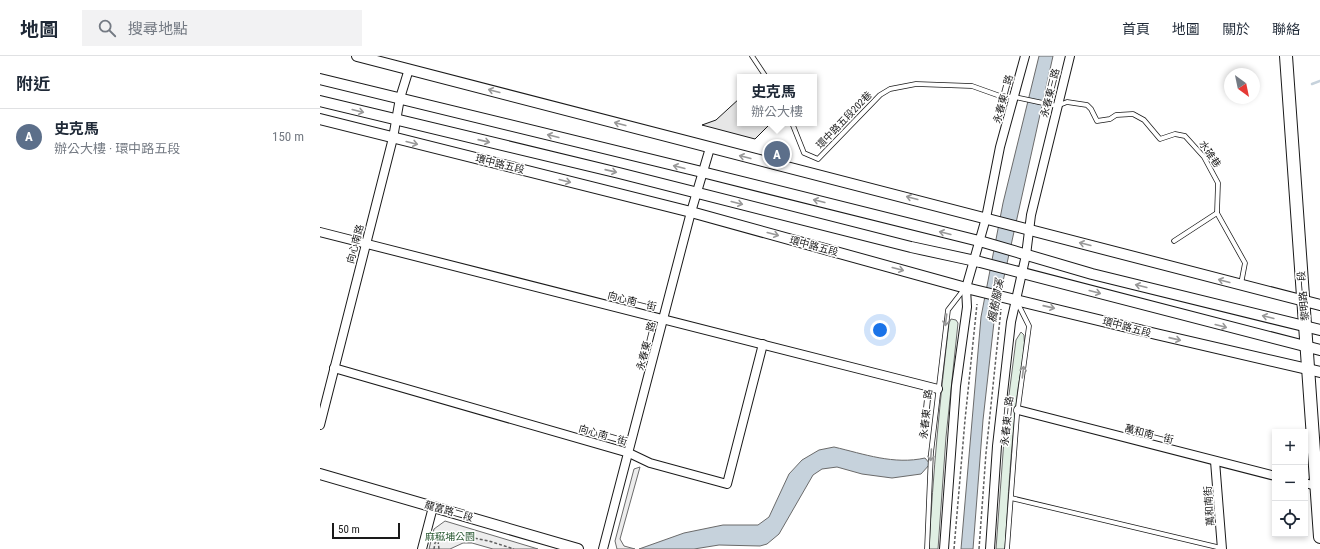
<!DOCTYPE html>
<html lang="zh-TW">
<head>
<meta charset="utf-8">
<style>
  body { margin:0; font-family:"Roboto Condensed","Noto Sans TC",sans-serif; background:#f2f2f3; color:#1f2937 }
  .controls { position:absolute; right:12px; bottom:12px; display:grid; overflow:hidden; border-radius:0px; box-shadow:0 2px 6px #0003 }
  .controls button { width:36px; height:36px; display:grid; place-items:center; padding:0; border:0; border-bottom:1px solid #e0e1e3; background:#fff; color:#1f2937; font:20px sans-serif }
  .compass { position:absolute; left:904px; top:12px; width:36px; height:36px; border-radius:50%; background:#fff; box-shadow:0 2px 6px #0003; rotate:147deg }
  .scale { position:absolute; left:12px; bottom:10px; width:68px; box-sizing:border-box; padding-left:4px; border:2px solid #1a1a1a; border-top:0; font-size:11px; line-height:14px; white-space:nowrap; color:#1a1a1a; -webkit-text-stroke:3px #fff; paint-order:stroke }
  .you { position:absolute; left:560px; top:274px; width:14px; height:14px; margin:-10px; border:3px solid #fff; border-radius:50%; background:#1a73e8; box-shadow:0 0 0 6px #1a73e833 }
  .badge { display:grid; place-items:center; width:26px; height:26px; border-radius:50%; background:#111827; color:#fff; font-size:13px; font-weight:700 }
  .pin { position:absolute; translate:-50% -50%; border:2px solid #fff; box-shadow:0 1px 4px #0006 }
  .popup { position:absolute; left:417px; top:18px; width:80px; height:52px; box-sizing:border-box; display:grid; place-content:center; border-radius:0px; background:#fff; filter:drop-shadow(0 1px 3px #0005); font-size:13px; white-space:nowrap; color:#747a83 }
  .popup b { font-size:15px; color:#1f2937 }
  .popup::after { content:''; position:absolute; left:50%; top:100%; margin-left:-8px; border:8px solid transparent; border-top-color:#fff }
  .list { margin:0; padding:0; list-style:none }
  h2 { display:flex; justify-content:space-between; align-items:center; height:52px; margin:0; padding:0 16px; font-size:17px }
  h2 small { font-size:13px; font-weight:400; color:#747a83 }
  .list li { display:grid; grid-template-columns:26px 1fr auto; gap:12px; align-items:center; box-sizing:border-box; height:56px; padding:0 16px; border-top:1px solid #e0e1e3 }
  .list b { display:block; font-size:15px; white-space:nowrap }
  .list p { margin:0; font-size:13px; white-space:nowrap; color:#747a83 }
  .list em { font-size:13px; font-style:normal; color:#747a83 }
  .icon { flex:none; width:22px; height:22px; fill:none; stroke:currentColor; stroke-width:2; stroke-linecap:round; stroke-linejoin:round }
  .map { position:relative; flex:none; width:1000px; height:493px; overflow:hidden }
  header { display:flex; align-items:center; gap:24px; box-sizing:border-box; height:56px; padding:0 20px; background:#fff; border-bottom:1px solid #e0e1e3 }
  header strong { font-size:19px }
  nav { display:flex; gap:22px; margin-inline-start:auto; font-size:14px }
  .search { width:280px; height:36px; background:#f2f2f3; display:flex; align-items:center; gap:10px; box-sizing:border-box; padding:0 14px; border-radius:0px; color:#747a83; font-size:15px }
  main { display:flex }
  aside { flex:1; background:#fff }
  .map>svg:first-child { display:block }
</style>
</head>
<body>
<header>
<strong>地圖</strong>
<div class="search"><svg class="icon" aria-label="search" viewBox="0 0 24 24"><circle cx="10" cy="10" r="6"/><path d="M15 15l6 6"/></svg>搜尋地點</div>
<nav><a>首頁</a><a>地圖</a><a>關於</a><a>聯絡</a></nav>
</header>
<main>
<aside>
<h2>附近<small></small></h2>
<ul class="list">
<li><span class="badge" style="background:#5c6f8a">A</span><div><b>史克馬</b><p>辦公大樓 · 環中路五段</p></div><em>150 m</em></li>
</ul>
</aside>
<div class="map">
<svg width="1000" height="493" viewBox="0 0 1000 493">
  <rect width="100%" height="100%" fill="#fff"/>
  <g fill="#e0efe3" stroke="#6a6a6a">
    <path d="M631 263 636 264 638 267 626 381 618 493H609C613 417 620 343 629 267Z"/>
    <path d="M701 276 704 279C706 299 699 320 697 340 691 391 688 442 685 493H676L685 370 696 284Z"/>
  </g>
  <g fill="#ededed" stroke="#6a6a6a">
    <path d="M320 411 300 483 304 490 315 493H297L295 485 314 413Z"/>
    <path d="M125 465 218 493H173L152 487H143L130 493H109L114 473Z"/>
  </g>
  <g fill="#c6d2dc" stroke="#6a6a6a">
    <path d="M719 0H733L674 266 663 364 653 493H641L661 261 683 147Z"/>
    <path d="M514 391C544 398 574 409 605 402L610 408 601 418 572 422 542 418 517 411 502 413 493 419 459 478 447 488 440 490 399 489 374 493H319L364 477 403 469H438L449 461 469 418 482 404 499 394Z"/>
  </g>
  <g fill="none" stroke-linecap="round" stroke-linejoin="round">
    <path stroke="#c6d2dc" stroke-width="2.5" d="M992 28 1000 25"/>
  </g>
  <path fill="#e6e6e6" stroke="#1a1a1a" d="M420 42V67H451L435 83 382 69 396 64Z"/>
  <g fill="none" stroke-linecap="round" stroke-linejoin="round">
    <g stroke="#1a1a1a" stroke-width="5.5">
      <g id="service">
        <path d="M432 0 446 21"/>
        <path d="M472 67 484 97 498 103 560 39 570 33 596 28 652 30 680 40 695 41 737 50 747 46 767 49 771 53 777 65 790 63 796 59 813 58 824 64 840 83 855 78 865 80 884 101 898 127 897 157 925 207 921 228"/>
        <path d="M854 185 897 157"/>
        <path d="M691 442 901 492"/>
        <path d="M607 493 611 397 628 254 645 232"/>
        <path d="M687 493 697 359 709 270 697 246"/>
      </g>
    </g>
    <g stroke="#1a1a1a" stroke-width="10">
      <g id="minor">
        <path d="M0 176 618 333"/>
        <path d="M14 312 309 397 330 407 407 428 443 288"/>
        <path d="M698 354 955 420"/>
        <path d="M0 369 73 82 80 42 89 13"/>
        <path d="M895 405 902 493"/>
        <path d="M985 427 996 430"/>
        <path d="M102 493 113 451"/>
        <path d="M283 493 371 156 390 92"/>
        <path d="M624 493 636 330 647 251 646 232 666 162 680 91 705 0"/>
        <path d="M670 493 677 390 691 266 706 199 711 159 750 0"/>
      </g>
    </g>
    <g stroke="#1a1a1a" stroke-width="12">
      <g id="tertiary">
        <path d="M37 0 1000 249"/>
        <path d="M0 23 382 116 663 186 772 218 1000 274"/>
        <path d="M0 45 299 117 591 191 660 206 1000 294"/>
        <path d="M0 63 371 156 646 232 836 278 1000 316"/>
        <path d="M0 418 258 493"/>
      </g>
    </g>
    <g stroke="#1a1a1a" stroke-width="14">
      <path id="secondary" d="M966 0 1000 481"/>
    </g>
    <g stroke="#5f5f5f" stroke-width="1.5" stroke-dasharray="3 2" stroke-linecap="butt">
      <path d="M118 485 119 493"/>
      <path d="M114 493 115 487 127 477 169 485 194 493"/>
      <path d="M634 493 645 364 657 248"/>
      <path d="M659 493 666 397 681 253"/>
    </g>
    <use href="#service" stroke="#fff" stroke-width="4"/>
    <use href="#minor" stroke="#fff" stroke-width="8"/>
    <use href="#tertiary" stroke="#fff" stroke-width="10"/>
    <use href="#secondary" stroke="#fff" stroke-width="12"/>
  </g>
  <defs><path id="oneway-shaft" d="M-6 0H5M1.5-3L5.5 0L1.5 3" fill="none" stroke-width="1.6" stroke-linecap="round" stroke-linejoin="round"/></defs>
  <g stroke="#989898">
    <use href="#oneway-shaft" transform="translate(174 35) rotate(-165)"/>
    <use href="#oneway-shaft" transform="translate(38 55) rotate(14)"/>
    <use href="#oneway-shaft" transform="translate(300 68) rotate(-165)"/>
    <use href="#oneway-shaft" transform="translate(233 80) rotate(-166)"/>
    <use href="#oneway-shaft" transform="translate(164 85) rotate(13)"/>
    <use href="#oneway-shaft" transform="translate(92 87) rotate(14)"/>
    <use href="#oneway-shaft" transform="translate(425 101) rotate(-166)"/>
    <use href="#oneway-shaft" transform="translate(359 111) rotate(-166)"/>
    <use href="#oneway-shaft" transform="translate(291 115) rotate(13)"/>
    <use href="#oneway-shaft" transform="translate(245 125) rotate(14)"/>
    <use href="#oneway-shaft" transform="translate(592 142) rotate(-165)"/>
    <use href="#oneway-shaft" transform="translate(499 145) rotate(-166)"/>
    <use href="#oneway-shaft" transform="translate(417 147) rotate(14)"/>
    <use href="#oneway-shaft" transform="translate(625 177) rotate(-166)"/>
    <use href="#oneway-shaft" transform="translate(453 178) rotate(15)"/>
    <use href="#oneway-shaft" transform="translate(765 188) rotate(-166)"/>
    <use href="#oneway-shaft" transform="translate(578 213) rotate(15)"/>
    <use href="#oneway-shaft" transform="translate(904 225) rotate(-165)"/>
    <use href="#oneway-shaft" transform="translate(821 230) rotate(-166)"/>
    <use href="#oneway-shaft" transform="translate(775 236) rotate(15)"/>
    <use href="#oneway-shaft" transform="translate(729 251) rotate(13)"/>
    <use href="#oneway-shaft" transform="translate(948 261) rotate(-166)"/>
    <use href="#oneway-shaft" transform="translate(626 264) rotate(97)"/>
    <use href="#oneway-shaft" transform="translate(901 270) rotate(15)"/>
    <use href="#oneway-shaft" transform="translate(855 283) rotate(13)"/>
    <use href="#oneway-shaft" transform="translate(703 316) rotate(-83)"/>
    <use href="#oneway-shaft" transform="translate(611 399) rotate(94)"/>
  </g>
  <g text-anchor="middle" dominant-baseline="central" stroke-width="3" stroke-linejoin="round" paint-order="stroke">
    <g font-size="10" fill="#1a1a1a" stroke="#fff">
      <text transform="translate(730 37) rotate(-76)">永春東三路</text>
      <text transform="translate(683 43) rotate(-75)">永春東二路</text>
      <text transform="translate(524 64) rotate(-46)">環中路五段202巷</text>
      <text transform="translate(890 98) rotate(56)">水碓巷</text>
      <text transform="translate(180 108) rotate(14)">環中路五段</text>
      <text transform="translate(35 188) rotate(-75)">向心南路</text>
      <text transform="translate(494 190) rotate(15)">環中路五段</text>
      <text transform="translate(983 240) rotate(-95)">黎明路一段</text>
      <text transform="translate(312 245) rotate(14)">向心南一街</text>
      <text transform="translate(807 271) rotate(15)">環中路五段</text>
      <text transform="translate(326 290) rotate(-76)">永春東一路</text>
      <text transform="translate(606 358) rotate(-84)">永春東二路</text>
      <text transform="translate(687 365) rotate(-84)">永春東三路</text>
      <text transform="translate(829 378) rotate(14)">萬和南一街</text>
      <text transform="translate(283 379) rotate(16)">向心南二街</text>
      <text transform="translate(889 450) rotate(-94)">萬和南街</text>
      <text transform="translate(129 455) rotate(16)">龍富路二段</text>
    </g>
    <g font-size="10" fill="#2b5a34" stroke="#fff">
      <text x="130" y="480">麻糍埔公園</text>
    </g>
    <g font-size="11" font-style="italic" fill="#1a1a1a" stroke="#fff">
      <text transform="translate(676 245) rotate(-79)">楓樹腳溪</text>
    </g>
  </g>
</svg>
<div class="controls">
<button>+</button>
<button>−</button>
<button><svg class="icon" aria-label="locate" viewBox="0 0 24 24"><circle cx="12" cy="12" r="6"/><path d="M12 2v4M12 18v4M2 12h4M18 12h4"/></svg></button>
</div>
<svg class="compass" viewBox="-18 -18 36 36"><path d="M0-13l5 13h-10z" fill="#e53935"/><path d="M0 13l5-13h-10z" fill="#747a83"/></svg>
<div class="scale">50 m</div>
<div class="you"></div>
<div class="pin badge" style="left:457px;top:98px;background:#5c6f8a">A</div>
<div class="popup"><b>史克馬</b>辦公大樓</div>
</div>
</main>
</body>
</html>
